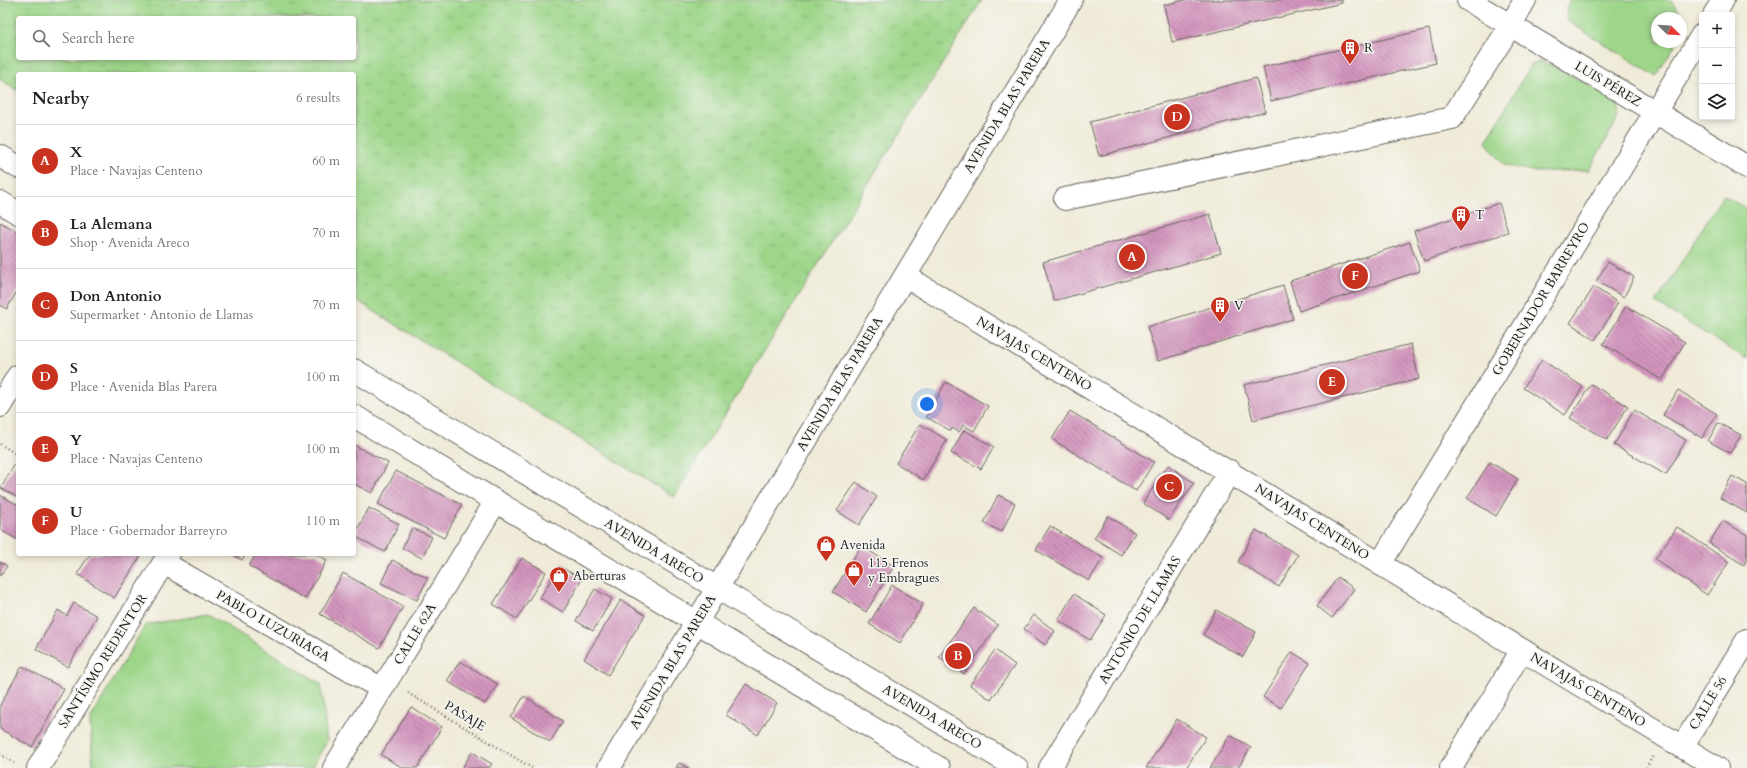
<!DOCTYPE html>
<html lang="en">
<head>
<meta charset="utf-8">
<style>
  body { margin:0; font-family:Cardo,serif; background:#f6f6f6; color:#222 }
  .controls { position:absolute; right:12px; top:12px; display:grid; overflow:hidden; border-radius:4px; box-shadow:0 2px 6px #0003 }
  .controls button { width:36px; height:36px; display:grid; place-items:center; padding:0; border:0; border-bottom:1px solid #e0e0e0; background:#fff; color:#222; font:20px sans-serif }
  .compass { position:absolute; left:1651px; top:12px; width:36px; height:36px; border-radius:50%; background:#fff; box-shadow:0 2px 6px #0003; rotate:114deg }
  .you { position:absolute; left:927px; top:404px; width:14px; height:14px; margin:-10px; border:3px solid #fff; border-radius:50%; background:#1a73e8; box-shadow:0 0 0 6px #1a73e833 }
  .badge { display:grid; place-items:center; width:26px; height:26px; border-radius:50%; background:#c8321e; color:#fff; font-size:13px; font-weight:700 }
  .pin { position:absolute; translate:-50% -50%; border:2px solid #fff; box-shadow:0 1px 4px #0006 }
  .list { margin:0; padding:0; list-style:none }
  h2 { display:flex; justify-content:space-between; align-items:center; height:52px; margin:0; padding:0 16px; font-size:17px }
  h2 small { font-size:13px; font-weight:400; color:#767676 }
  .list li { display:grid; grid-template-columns:26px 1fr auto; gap:12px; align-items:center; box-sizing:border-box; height:72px; padding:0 16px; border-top:1px solid #e0e0e0 }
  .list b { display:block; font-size:15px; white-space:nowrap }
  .list p { margin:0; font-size:13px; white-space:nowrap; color:#767676 }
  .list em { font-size:13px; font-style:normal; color:#767676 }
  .icon { flex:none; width:22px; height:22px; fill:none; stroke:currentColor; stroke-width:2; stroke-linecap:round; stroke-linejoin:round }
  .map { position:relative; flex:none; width:1747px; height:768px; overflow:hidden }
  .search { position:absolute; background:#fff; box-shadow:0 2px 6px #0003; left:16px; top:16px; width:340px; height:44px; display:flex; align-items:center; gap:10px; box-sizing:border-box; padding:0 14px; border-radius:4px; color:#767676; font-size:15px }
  .panel { position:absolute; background:#fff; box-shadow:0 2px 6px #0003; left:16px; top:72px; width:340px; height:484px; border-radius:4px }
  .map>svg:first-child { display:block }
</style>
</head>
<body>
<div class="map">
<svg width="1747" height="768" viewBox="0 0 1747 768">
  <defs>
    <pattern id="grass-tufts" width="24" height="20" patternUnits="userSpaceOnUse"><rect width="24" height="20" fill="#9dd689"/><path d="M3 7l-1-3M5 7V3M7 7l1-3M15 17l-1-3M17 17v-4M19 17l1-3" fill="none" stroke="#87b776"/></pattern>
    <pattern id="building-back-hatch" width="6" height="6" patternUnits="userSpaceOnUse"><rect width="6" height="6" fill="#d394bd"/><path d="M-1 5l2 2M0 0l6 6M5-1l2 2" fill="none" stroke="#aa7899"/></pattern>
  </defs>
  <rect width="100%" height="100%" fill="#f6f6f2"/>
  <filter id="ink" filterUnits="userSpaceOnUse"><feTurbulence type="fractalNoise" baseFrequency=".025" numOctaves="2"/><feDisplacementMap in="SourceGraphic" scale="8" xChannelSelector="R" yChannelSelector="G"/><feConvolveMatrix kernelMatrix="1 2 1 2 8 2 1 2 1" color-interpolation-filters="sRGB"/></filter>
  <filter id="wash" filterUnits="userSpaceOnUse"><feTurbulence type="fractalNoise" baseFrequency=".012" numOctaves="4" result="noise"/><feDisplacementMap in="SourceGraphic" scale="16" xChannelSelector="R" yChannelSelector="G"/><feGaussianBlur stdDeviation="0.9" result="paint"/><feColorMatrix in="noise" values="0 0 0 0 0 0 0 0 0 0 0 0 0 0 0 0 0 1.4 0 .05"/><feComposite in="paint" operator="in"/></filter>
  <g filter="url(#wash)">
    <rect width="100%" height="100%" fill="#f0ebd8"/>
    <path fill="url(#grass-tufts)" stroke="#5c7952" fill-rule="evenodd" d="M0 0H982L674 497 354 299V74H18V91L0 79ZM18 18H354V58H18Z"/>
    <g fill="#9dd689" stroke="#5c7952">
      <path d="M1569 0H1672L1687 25 1681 35V18H1657V42H1677L1656 76 1566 20Z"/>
      <path d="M1540 60 1617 99 1620 115 1589 170 1536 172 1504 165 1486 142 1530 66Z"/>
      <path d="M1723 195 1747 209V359L1656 303Z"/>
      <path d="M208 614 321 684 327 741 312 768H93L90 720 145 625Z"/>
    </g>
    <g id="blocks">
      <g fill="url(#building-back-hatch)">
        <path d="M1184 0H1342V3L1172 42 1164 5Z"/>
        <path d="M1429 29 1436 63 1271 101 1263 67Z"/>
        <path d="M1256 78 1265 112 1099 156 1090 122Z"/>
        <path d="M1499 203 1508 232 1424 261 1414 231Z"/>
        <path d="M1210 214 1221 253 1054 301 1043 262Z"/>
        <path d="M0 222 18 232V289L7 309 0 305Z"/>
        <path d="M1410 242 1420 271 1299 311 1290 281Z"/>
        <path d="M1608 262 1634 277 1624 297 1596 281Z"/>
        <path d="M1283 285 1293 319 1158 361 1147 327Z"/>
        <path d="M1594 287 1618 303 1595 340 1570 323Z"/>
        <path d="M1626 306 1685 342 1662 380 1603 344Z"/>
        <path d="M1411 344 1419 379 1253 420 1244 385Z"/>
        <path d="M1542 360 1583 387 1565 415 1523 388Z"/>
        <path d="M946 382 988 406 974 431 963 425 959 432 952 428 951 431 926 417Z"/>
        <path d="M1591 384 1628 406 1607 440 1570 418Z"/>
        <path d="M1678 390 1717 414 1702 438 1663 415Z"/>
        <path d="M1634 410 1686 440 1666 475 1614 445Z"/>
        <path d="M1070 411 1154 462 1136 491 1052 439Z"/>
        <path d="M1718 423 1741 435 1730 453 1708 441Z"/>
        <path d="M920 424 947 440 923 480 896 463Z"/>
        <path d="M964 430 994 447 981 469 951 453Z"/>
        <path d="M354 445 388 463 372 493 354 484Z"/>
        <path d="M1490 462 1518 479 1496 516 1467 498Z"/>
        <path d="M14 465 18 467V498L1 488Z"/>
        <path d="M1168 465 1194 483 1169 520 1143 503Z"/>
        <path d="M396 471 462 505 444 538 378 504Z"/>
        <path d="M1732 476 1747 484V513L1720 498Z"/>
        <path d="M856 482 877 497 859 525 837 511Z"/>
        <path d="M0 495 18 505V540L0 530Z"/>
        <path d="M998 495 1015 503 1002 532 984 523Z"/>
        <path d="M369 508 399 524 385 552 354 536Z"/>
        <path d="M1108 516 1135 533 1121 555 1094 538Z"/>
        <path d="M1723 521 1747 535V559L1744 565 1709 543Z"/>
        <path d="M1050 526 1103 558 1089 581 1036 550Z"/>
        <path d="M1677 527 1729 562 1707 595 1655 559Z"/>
        <path d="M412 528 432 537 422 558 402 548Z"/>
        <path d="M1256 530 1298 555 1279 587 1238 562Z"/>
        <path d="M861 546 894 566 866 612 833 592Z"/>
        <path d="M90 554H142L114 598 77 574Z"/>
        <path d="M231 554H246L242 560Z"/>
        <path d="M256 554H316L327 560 305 599 249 566Z"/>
        <path d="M522 558 546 572 517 619 493 604Z"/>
        <path d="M392 560 428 578 417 600 381 583Z"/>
        <path d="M0 562 7 566 0 576Z"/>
        <path d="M559 566 582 579 563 612 540 598Z"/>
        <path d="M343 573 403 607 379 648 320 614Z"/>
        <path d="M1338 577 1354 589 1332 618 1317 606Z"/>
        <path d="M892 585 923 604 900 643 869 624Z"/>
        <path d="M595 589 612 599 593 631 576 621Z"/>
        <path d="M1074 594 1106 615 1090 640 1058 620Z"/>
        <path d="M621 600 645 615 608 675 584 659Z"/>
        <path d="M74 603 97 616 68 667 36 649 58 610 67 616Z"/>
        <path d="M974 608 998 625 964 674 939 657Z"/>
        <path d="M1216 610 1256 632 1243 657 1203 635Z"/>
        <path d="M1034 615 1055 631 1045 645 1024 629Z"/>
        <path d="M995 650 1015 665 991 700 970 685Z"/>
        <path d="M1292 652 1310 663 1281 708 1263 697Z"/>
        <path d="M460 661 498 684 485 704 447 681Z"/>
        <path d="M22 666 64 689 32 747 0 729V705Z"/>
        <path d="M746 684 777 703 758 735 726 715Z"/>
        <path d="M524 696 563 721 550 742 511 718Z"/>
        <path d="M411 707 442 727 417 768H403L381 755Z"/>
        <path d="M1177 719 1206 737 1186 768H1146Z"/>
        <path d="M1230 735 1251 747 1238 768H1210Z"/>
        <path d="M472 752 492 764 489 768H462Z"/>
        <path d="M679 763 689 768H676Z"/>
      </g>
    </g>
  </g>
  <g filter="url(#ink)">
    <use href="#blocks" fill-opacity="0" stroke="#66645e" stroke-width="1"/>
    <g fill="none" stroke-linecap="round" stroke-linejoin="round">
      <g stroke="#66645e" stroke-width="24">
        <g id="street">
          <path d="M1468 0 1747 167"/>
          <path d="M1714 15 1723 0"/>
          <path d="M1065 199 1452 118 1511 25 1525 0"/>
          <path d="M905 276 1717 768"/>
          <path d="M0 406 18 376"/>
          <path d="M164 563 382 689"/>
          <path d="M1380 564 1702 35"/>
          <path d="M1682 747 1747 640"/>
          <path d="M38 768 169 554"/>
          <path d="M334 768 496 501"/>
          <path d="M1050 768 1230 471"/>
          <path d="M1451 768 1522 650"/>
        </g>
      </g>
      <g stroke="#66645e" stroke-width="24">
        <g id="secondary">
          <path d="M0 156 18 167"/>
          <path d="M0 202 18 213"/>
          <path d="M354 370 1017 768"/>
          <path d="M354 416 939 768"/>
        </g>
      </g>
      <g stroke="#66645e" stroke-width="24">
        <path id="primary" d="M609 768 1071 0"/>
      </g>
      <g stroke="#66645e" stroke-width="2.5" stroke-dasharray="1 3" stroke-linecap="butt">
        <path d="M0 444 18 455"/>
        <path d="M408 693 532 768"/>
        <path d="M0 754 14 763"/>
        <path d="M1646 768 1653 756"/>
      </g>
      <use href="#street" stroke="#fff" stroke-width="22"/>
      <use href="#secondary" stroke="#fff" stroke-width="22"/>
      <use href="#primary" stroke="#fff" stroke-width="22"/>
    </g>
  </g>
  <defs>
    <g id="building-pin" transform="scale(1)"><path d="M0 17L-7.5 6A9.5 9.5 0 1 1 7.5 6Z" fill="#c8321e" stroke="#f6f6f2"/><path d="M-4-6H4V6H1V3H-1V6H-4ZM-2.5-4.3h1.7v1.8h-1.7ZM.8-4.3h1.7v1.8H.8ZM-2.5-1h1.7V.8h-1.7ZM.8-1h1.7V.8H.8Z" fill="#fff"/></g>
    <g id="shop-pin" transform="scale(1)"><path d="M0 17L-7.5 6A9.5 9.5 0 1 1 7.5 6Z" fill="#c8321e" stroke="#f6f6f2"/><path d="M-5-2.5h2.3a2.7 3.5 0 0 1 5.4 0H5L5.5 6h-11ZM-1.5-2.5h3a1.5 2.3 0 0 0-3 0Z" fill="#fff"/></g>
  </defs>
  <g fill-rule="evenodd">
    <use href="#building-pin" x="1350" y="48"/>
    <use href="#building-pin" x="1461" y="215"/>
    <use href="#building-pin" x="1220" y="306"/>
    <use href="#shop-pin" x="826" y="545"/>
    <use href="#shop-pin" x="854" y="570"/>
    <use href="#shop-pin" x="559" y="576"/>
  </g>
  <g text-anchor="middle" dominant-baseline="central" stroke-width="3" stroke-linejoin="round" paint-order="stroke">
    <g font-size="13" fill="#1c1c1c" stroke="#f6f6f2" text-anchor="start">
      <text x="1364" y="48">R</text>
      <text x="1475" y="215">T</text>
      <text x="1234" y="306">V</text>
      <text x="840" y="545">Avenida</text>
      <text x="868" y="563">115 Frenos<tspan x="868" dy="15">y Embragues</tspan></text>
      <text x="573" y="576">Aberturas</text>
    </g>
    <g font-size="13" fill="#1c1c1c" stroke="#f6f6f2">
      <text transform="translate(1608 84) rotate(31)">LUIS PÉREZ</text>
      <text transform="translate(1007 106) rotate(-59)">AVENIDA BLAS PARERA</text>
      <text transform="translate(1541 299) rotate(-59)">GOBERNADOR BARREYRO</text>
      <text transform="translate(1034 354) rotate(31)">NAVAJAS CENTENO</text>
      <text transform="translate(840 384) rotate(-59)">AVENIDA BLAS PARERA</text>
      <text transform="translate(1312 522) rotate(32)">NAVAJAS CENTENO</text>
      <text transform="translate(654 551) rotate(31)">AVENIDA ARECO</text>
      <text transform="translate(1140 620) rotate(-59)">ANTONIO DE LLAMAS</text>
      <text transform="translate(273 626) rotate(30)">PABLO LUZURIAGA</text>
      <text transform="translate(415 634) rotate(-59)">CALLE 62A</text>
      <text transform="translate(103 661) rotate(-58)">SANTÍSIMO REDENTOR</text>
      <text transform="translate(673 662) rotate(-59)">AVENIDA BLAS PARERA</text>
      <text transform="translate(1588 690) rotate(31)">NAVAJAS CENTENO</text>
      <text transform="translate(1708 703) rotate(-59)">CALLE 56</text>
      <text transform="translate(465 716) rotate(31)">PASAJE</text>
      <text transform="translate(932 717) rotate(31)">AVENIDA ARECO</text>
    </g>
  </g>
</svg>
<div class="controls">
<button>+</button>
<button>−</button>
<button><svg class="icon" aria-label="layers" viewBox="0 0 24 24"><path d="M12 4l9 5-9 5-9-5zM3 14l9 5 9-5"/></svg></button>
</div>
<svg class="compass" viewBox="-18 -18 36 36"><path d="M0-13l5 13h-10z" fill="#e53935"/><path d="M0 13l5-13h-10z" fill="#767676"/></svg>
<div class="you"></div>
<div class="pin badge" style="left:1132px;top:257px">A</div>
<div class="pin badge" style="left:958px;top:656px">B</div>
<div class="pin badge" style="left:1169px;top:487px">C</div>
<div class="pin badge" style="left:1177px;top:117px">D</div>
<div class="pin badge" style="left:1332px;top:382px">E</div>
<div class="pin badge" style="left:1355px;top:276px">F</div>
<div class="search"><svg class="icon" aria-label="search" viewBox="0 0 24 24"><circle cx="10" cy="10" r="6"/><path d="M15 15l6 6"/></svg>Search here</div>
<section class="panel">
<h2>Nearby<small>6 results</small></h2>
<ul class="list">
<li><span class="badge">A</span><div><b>X</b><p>Place · Navajas Centeno</p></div><em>60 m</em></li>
<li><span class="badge">B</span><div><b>La Alemana</b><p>Shop · Avenida Areco</p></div><em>70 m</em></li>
<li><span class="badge">C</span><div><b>Don Antonio</b><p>Supermarket · Antonio de Llamas</p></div><em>70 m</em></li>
<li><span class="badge">D</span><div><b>S</b><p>Place · Avenida Blas Parera</p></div><em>100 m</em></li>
<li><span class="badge">E</span><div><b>Y</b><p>Place · Navajas Centeno</p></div><em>100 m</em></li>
<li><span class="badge">F</span><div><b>U</b><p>Place · Gobernador Barreyro</p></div><em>110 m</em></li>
</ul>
</section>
</div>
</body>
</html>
